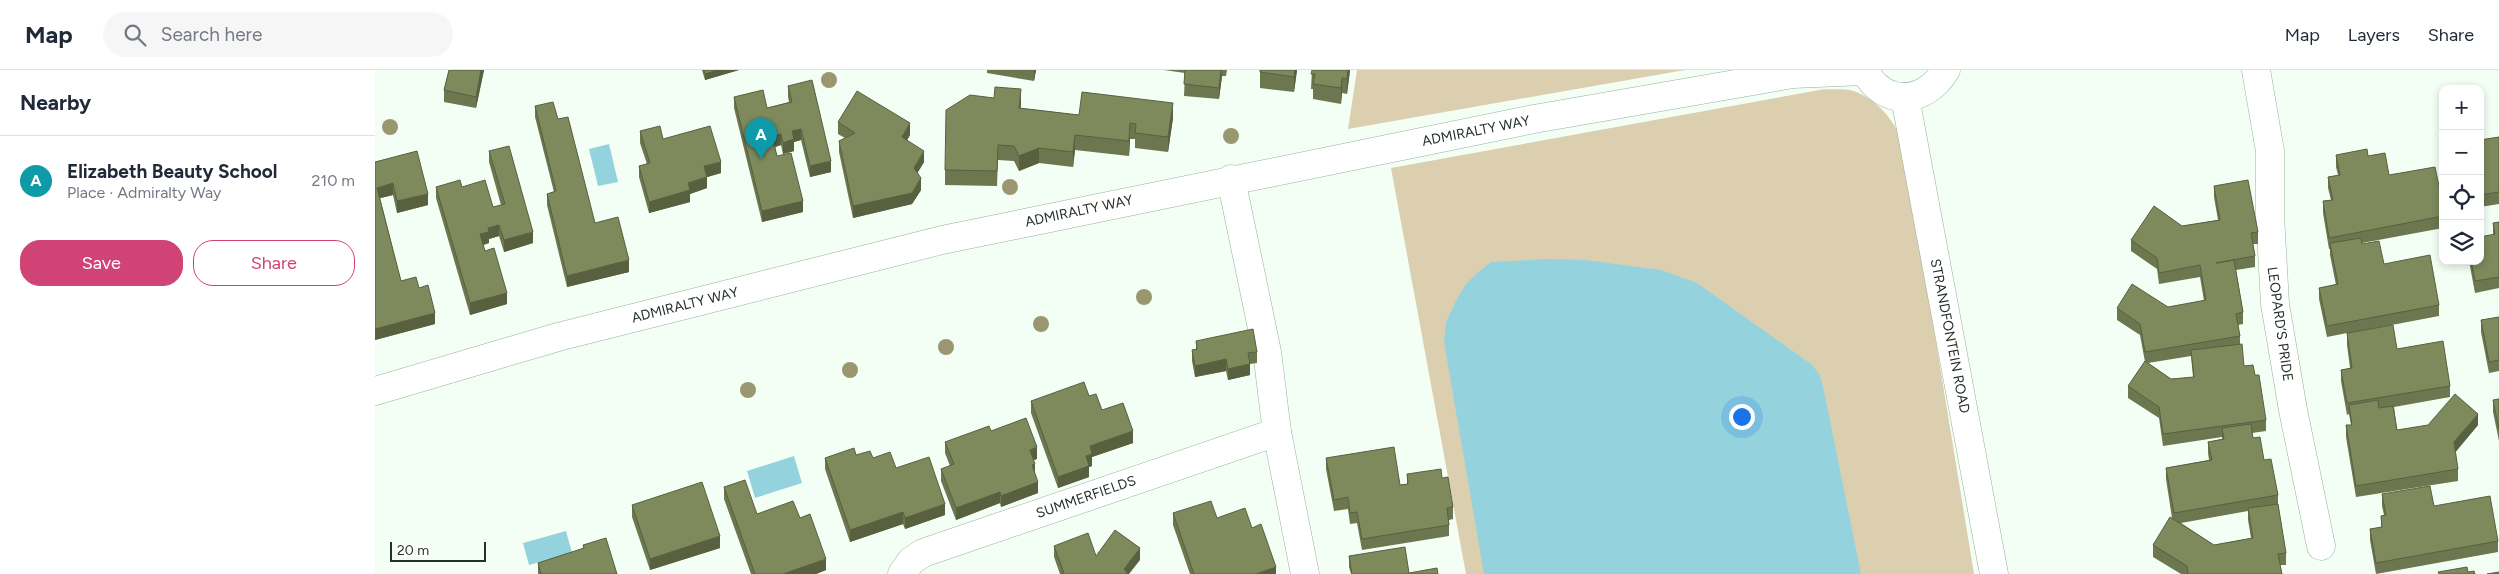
<!DOCTYPE html>
<html lang="en">
<head>
<meta charset="utf-8">
<style>
  body { margin:0; font-family:Figtree,sans-serif; background:#f6f6f7; color:#1f2937 }
  .controls { position:absolute; right:15px; top:15px; display:grid; overflow:hidden; border-radius:10px; box-shadow:0 2px 8px #0003 }
  .controls button { width:45px; height:45px; display:grid; place-items:center; padding:0; border:0; border-bottom:1px solid #e0e1e3; background:#fff; color:#1f2937; font:25px sans-serif }
  .scale { position:absolute; left:15px; bottom:12px; width:96px; box-sizing:border-box; padding-left:5px; border:2px solid #253027; border-top:0; font-size:14px; line-height:18px; white-space:nowrap; color:#253027; -webkit-text-stroke:4px #fff; paint-order:stroke }
  .you { position:absolute; left:1366px; top:346px; width:18px; height:18px; margin:-12px; border:4px solid #fff; border-radius:50%; background:#1a73e8; box-shadow:0 0 0 8px #1a73e833 }
  .badge { display:grid; place-items:center; width:32px; height:32px; border-radius:50%; background:#d04375; color:#fff; font-size:16px; font-weight:700 }
  .pin { position:absolute; translate:-50% -41px; filter:drop-shadow(0 1px 2px #0008) }
  .pin::after { content:''; position:absolute; top:26px; width:18px; height:15px; background:inherit; clip-path:polygon(0 0,100% 0,50% 100%) }
  .list { margin:0; padding:0; list-style:none }
  h2 { display:flex; justify-content:space-between; align-items:center; height:65px; margin:0; padding:0 20px; font-size:21px }
  h2 small { font-size:16px; font-weight:400; color:#747a83 }
  .list li { display:grid; grid-template-columns:32px 1fr auto; gap:15px; align-items:center; box-sizing:border-box; height:90px; padding:0 20px; border-top:1px solid #e0e1e3 }
  .list b { display:block; font-size:19px; white-space:nowrap }
  .list p { margin:0; font-size:16px; white-space:nowrap; color:#747a83 }
  .list em { font-size:16px; font-style:normal; color:#747a83 }
  .actions { display:flex; gap:10px; padding:15px 20px }
  .actions a { flex:1; padding:11px 0; border:1px solid #d04375; border-radius:20px; text-align:center; font-size:18px; color:#d04375 }
  .actions .main { background:#d04375; color:#fff }
  .icon { flex:none; width:28px; height:28px; fill:none; stroke:currentColor; stroke-width:2; stroke-linecap:round; stroke-linejoin:round }
  .map { position:relative; flex:none; width:2124px; height:504px; overflow:hidden }
  header { display:flex; align-items:center; gap:30px; box-sizing:border-box; height:70px; padding:0 25px; background:#fff; border-bottom:1px solid #e0e1e3 }
  header strong { font-size:24px }
  nav { display:flex; gap:28px; margin-inline-start:auto; font-size:18px }
  .search { width:350px; height:45px; background:#f6f6f7; display:flex; align-items:center; gap:12px; box-sizing:border-box; padding:0 18px; border-radius:28px; color:#747a83; font-size:19px }
  main { display:flex }
  aside { flex:1; background:#fff }
  .map>svg:first-child { display:block }
</style>
</head>
<body>
<header>
<strong>Map</strong>
<div class="search"><svg class="icon" aria-label="search" viewBox="0 0 24 24"><circle cx="10" cy="10" r="6"/><path d="M15 15l6 6"/></svg>Search here</div>
<nav><a>Map</a><a>Layers</a><a>Share</a></nav>
</header>
<main>
<aside>
<h2>Nearby<small></small></h2>
<ul class="list">
<li><span class="badge" style="background:#0f9aa8">A</span><div><b>Elizabeth Beauty School</b><p>Place · Admiralty Way</p></div><em>210 m</em></li>
</ul>
<div class="actions"><a class="main">Save</a><a>Share</a></div>
</aside>
<div class="map">
<svg width="2124" height="504" viewBox="0 0 2124 504">
  <rect width="100%" height="100%" fill="#f3fff5"/>
  <g fill="#dbcfb0">
    <path d="M982 0H1310L973 59Z"/>
    <path d="M1450 19C1459 20 1473 18 1481 22 1504 31 1517 49 1528 71L1599 504H1091L1016 98Z"/>
  </g>
  <g fill="#94d3dd">
    <path d="M234 74 243 112 223 116 214 79Z"/>
    <path d="M1172 189 1210 190 1286 200 1322 213 1436 294 1445 305 1450 326 1486 504H1109L1069 272 1071 252 1082 229 1090 215 1102 203 1116 192Z"/>
    <path d="M419 386 427 413 380 428 372 401Z"/>
    <path d="M191 461 197 483 154 495 148 473Z"/>
  </g>
  <g fill="none" stroke-linecap="round" stroke-linejoin="round">
    <g stroke="#96b19a" stroke-width="29">
      <g id="minor">
        <path d="M1881 0 1895 81V145L1900 234 1918 340 1946 476"/>
        <path d="M856 109 892 282 902 362 930 504"/>
        <path d="M0 321 183 267 567 170 1159 49 1418 4 1489 1"/>
        <path d="M527 504 536 491 548 483 902 362"/>
      </g>
    </g>
    <g stroke="#96b19a" stroke-width="29">
      <path id="tertiary" d="M1530 27 1619 504"/>
    </g>
    <g stroke="#96b19a" stroke-width="29">
      <path id="secondary" d="M1489 0C1510 38 1550 34 1571 0"/>
    </g>
    <use href="#minor" stroke="#fff" stroke-width="28"/>
    <use href="#tertiary" stroke="#fff" stroke-width="28"/>
    <use href="#secondary" stroke="#fff" stroke-width="28"/>
  </g>
  <g fill="#9a9670">
    <circle cx="454" cy="10" r="8"/>
    <circle cx="15" cy="57" r="8"/>
    <circle cx="856" cy="66" r="8"/>
    <circle cx="635" cy="117" r="8"/>
    <circle cx="769" cy="227" r="8"/>
    <circle cx="666" cy="254" r="8"/>
    <circle cx="571" cy="277" r="8"/>
    <circle cx="475" cy="300" r="8"/>
    <circle cx="373" cy="320" r="8"/>
  </g>
  <g fill="#6c764f" fill-rule="evenodd">
    <path d="M74 0H109L101 38 69 32V20Z"/>
    <path d="M327 0H364L330 10Z"/>
    <path d="M612 0H661L659 11 612 3Z"/>
    <path d="M789 0H852L851 6H847L844 29 809 26 810 3Z"/>
    <path d="M922 0 919 22 885 18V2Z"/>
    <path d="M937 0H975L972 24 967 23 966 34 938 29V19H936Z"/>
    <path d="M413 16 456 102 435 107 426 70 419 72V81L408 84 406 75 400 77 402 86 428 142 387 152 359 38V27L392 38 414 32 413 27Z"/>
    <path d="M619 28 646 35 645 38 704 45 798 48 793 82 760 78V69H755L754 86 700 80 698 97 664 93 644 101 639 91 623 90 622 116 570 115V100Z"/>
    <path d="M160 36 183 49 220 153 254 202 192 217 172 135V124L179 122 160 47Z"/>
    <path d="M463 52 535 65 532 70 549 92 542 103 546 120 537 134 478 148 464 82V71L470 68 463 64Z"/>
    <path d="M265 61 346 103 332 107V118L315 124V132L274 143 264 107V96L272 94 265 73Z"/>
    <path d="M2124 67V134L2105 137V70Z"/>
    <path d="M114 81 158 173 129 182 124 166 114 169V173L108 175 132 234 95 245 61 128V117H87L118 137 126 135 114 92Z"/>
    <path d="M1961 85 1993 86 2014 105 2068 135V158L1987 173V174L2009 194 2064 235V246L1985 261 2022 279 2075 316V327L2019 337 2022 360 2103 355 2080 382 2083 399V411L1981 427 1971 367V355H1976L1974 344 1972 345 1966 311V300L1975 298 1972 275V263L1952 267 1944 229V218L1961 215 1955 185V179H1954L1948 143V131L1956 130 1953 118V107L1963 105 1961 97Z"/>
    <path d="M0 92 53 135 22 143 18 125 5 128 26 211 44 218 60 254 0 270Z"/>
    <path d="M1839 116 1883 162V174H1878L1880 186V197L1861 200 1868 242V254L1863 255 1865 266V274L1869 296 1880 305 1891 350V361L1877 363 1878 368 1889 390 1903 425V434L1911 483V495H1905L1907 504H1806L1778 487V475L1797 448 1791 409V398L1834 390 1833 383V372L1847 369V367L1788 376 1784 348 1753 328V316L1770 292 1765 265 1742 250V238L1793 237 1829 231 1825 207 1784 214 1782 199 1756 181V170L1807 156 1843 150 1839 127ZM1816 286 1818 307 1796 309 1773 293ZM1873 441V450L1876 468 1839 475 1806 453Z"/>
    <path d="M2124 152V218L2100 223 2094 191H2105L2118 164V153Z"/>
    <path d="M2124 247V301L2114 303 2106 262V250Z"/>
    <path d="M821 271 882 282V293L875 294V305L853 310 851 301 820 307 817 291V280L821 279Z"/>
    <path d="M714 326 758 373 717 387V396L714 397V407L683 418 656 343V331Z"/>
    <path d="M2124 329V371L2118 342V330Z"/>
    <path d="M616 361 662 389 658 390 663 423 626 437 625 433 581 450 566 411V399L575 396 570 383V372Z"/>
    <path d="M481 385 498 388 521 398 570 445 530 459 528 454 475 472 450 399V388Z"/>
    <path d="M951 388 1025 415 1032 414V404L1067 408 1078 437V449L1074 450V466L987 480 982 453 975 454 973 439 959 441 951 399Z"/>
    <path d="M349 417 382 444 425 448 451 500 441 504H376L349 429Z"/>
    <path d="M2007 424 2059 436 2123 471V482L2001 504 1995 470V459L2006 457V446L2009 445 2007 436Z"/>
    <path d="M257 435 345 478 275 500 257 447Z"/>
    <path d="M798 443 842 448 877 458 901 504H815L798 455Z"/>
    <path d="M208 475 242 504H163V493L208 479Z"/>
    <path d="M679 476 721 486 765 490 685 504 679 487Z"/>
    <path d="M974 486 1034 503 1063 504H976L974 497Z"/>
  </g>
  <g fill="#586040">
    <path d="M106 0H109L101 38V27Z"/>
    <path d="M343 0H364L330 10V4Z"/>
    <path d="M659 0H661L659 11Z"/>
    <path d="M846 0 847 6 844 29V18Z"/>
    <path d="M920 0H922L919 22V7Z"/>
    <path d="M973 0H975L972 24V9Z"/>
    <path d="M967 8V23L966 34V18Z"/>
    <path d="M646 19V35L644 53V38Z"/>
    <path d="M798 33V48L793 82V67Z"/>
    <path d="M535 53V65L527 79V67Z"/>
    <path d="M755 53V69L754 86V71Z"/>
    <path d="M426 59V70L419 72V81L408 84V73L417 61Z"/>
    <path d="M406 64V75L397 78V66Z"/>
    <path d="M700 65V80L698 97V82Z"/>
    <path d="M664 78V93L644 101V86Z"/>
    <path d="M549 81V92L539 109V98Z"/>
    <path d="M456 91V102L435 107V96Z"/>
    <path d="M346 92V103L329 108V96Z"/>
    <path d="M332 107V118L315 124V132L274 143V132L313 113Z"/>
    <path d="M546 108V120L537 134 478 148V136Z"/>
    <path d="M18 113V125L2 129V118Z"/>
    <path d="M53 124V135L22 143V131Z"/>
    <path d="M428 131V142L387 152V141Z"/>
    <path d="M124 155V166L114 169V173L105 176V164L113 158Z"/>
    <path d="M158 162V173L129 182V170Z"/>
    <path d="M254 190V202L192 217V206Z"/>
    <path d="M132 223V234L95 245V233Z"/>
    <path d="M60 243V254L0 270V259Z"/>
    <path d="M851 289V301L820 307V296Z"/>
    <path d="M875 294V305L853 310V299Z"/>
    <path d="M2103 344V355L2079 384V372Z"/>
    <path d="M758 361V373L717 387V396L714 397V407L683 418V407L711 386 715 376Z"/>
    <path d="M662 377V389L655 391V380Z"/>
    <path d="M660 394V405L657 395Z"/>
    <path d="M663 412V423L626 437V426Z"/>
    <path d="M625 422V433L581 450V438Z"/>
    <path d="M570 434V445L530 459V448Z"/>
    <path d="M528 442V454L475 472V460Z"/>
    <path d="M345 466V478L275 500V489Z"/>
    <path d="M765 478V490L754 504H749V499Z"/>
    <path d="M451 489V500L441 504H408Z"/>
    <path d="M901 497V504H881Z"/>
  </g>
  <g fill="#7e895c" stroke="#586040">
    <path d="M74 0H106L101 27 69 20Z"/>
    <path d="M329 0H343L330 4Z"/>
    <path d="M810 0H846L844 18 809 14Z"/>
    <path d="M885 0H920L919 7 885 2Z"/>
    <path d="M937 0H973L972 9 967 8 966 18 938 14 940 4H936Z"/>
    <path d="M437 10 456 91 435 96 426 59 417 61 419 69 408 73 406 64 397 66 402 86 416 83 428 131 387 141 359 27 388 20 392 38 417 32 413 16Z"/>
    <path d="M620 17 646 19 644 38 704 45 707 22 798 33 793 67 760 63 761 54 755 53 754 71 700 65 698 82 664 78 644 86 639 76 623 75 622 101 570 100 571 40 595 25 619 28Z"/>
    <path d="M482 21 535 53 527 67 549 81 539 98 546 108 537 123 478 136 464 71 480 63 463 52Z"/>
    <path d="M178 32 183 49 193 47 220 153 243 147 254 190 192 206 172 124 181 121 160 36Z"/>
    <path d="M285 56 288 69 335 56 346 92 329 96 332 107 313 113 315 120 274 132 264 96 275 93 265 61Z"/>
    <path d="M2124 67V122L2105 125V70Z"/>
    <path d="M134 76 158 162 129 170 124 155 113 158 114 162 105 164 110 181 119 178 132 223 95 233 61 117 85 110 87 117 110 110 118 137 130 134 114 81Z"/>
    <path d="M1992 79 1993 86 2010 83 2014 105 2060 97 2068 135V146L1954 168 1948 131 1958 130 1953 107 1965 105 1961 85Z"/>
    <path d="M42 81 53 124 22 131 18 113 2 118 26 211 41 207 44 218 53 215 60 243 0 259V92Z"/>
    <path d="M1873 110 1883 162 1876 163 1880 186 1841 193 1859 190 1868 242 1861 244 1865 266 1770 282 1765 254 1742 238 1757 214 1793 237 1831 230 1825 195 1784 203 1782 188 1756 170 1779 136 1807 156 1845 150 1839 116Z"/>
    <path d="M2124 152V207L2100 211 2096 191H2105V167L2120 164 2118 153Z"/>
    <path d="M1986 168 1987 174 2004 171 2009 194 2055 185 2064 235 1952 256 1944 218 1963 214 1955 173Z"/>
    <path d="M2124 247V290L2114 292 2106 250Z"/>
    <path d="M2018 255 2022 279 2068 271 2075 316 1972 333 1966 300 1977 298 1972 263Z"/>
    <path d="M878 259 882 282 873 283 875 294 853 299 851 289 820 296 817 280 822 279 821 271Z"/>
    <path d="M1867 274 1869 296 1878 295 1880 305H1884L1891 350 1788 364 1784 337 1753 316 1770 291 1796 309 1819 307 1816 280Z"/>
    <path d="M709 312 714 326 721 324 727 340 748 333 758 361 715 376 717 384 711 386 714 396 683 407 656 331Z"/>
    <path d="M2080 324 2103 344 2079 372 2083 399 1981 416 1971 355H1977L1974 335 2003 330 2004 338 2018 336 2022 360 2053 355Z"/>
    <path d="M2124 329V360L2118 330Z"/>
    <path d="M651 348 662 377 655 380 660 394 657 395 663 412 626 426 625 422 581 438 566 399 579 394 570 372 614 356 616 361Z"/>
    <path d="M1876 354 1878 368 1885 367 1889 390 1896 389 1903 425 1799 443 1791 398 1837 390 1833 372 1849 369 1847 358Z"/>
    <path d="M1019 377 1025 415 1033 414 1032 404 1066 399 1067 408 1073 407 1078 437 1072 438 1074 455 987 469 982 442 975 443 973 427 959 430 951 388Z"/>
    <path d="M479 378 481 385 495 381 498 388 515 382 521 398 554 387 570 434 530 448 528 442 475 460 450 388Z"/>
    <path d="M370 410 382 444 418 431 425 448 435 444 451 489 408 504H380L349 417Z"/>
    <path d="M327 412 345 466 275 489 257 435Z"/>
    <path d="M2055 416 2059 436 2115 426 2123 471 2001 493 1995 459 2007 457 2006 446 2011 445 2007 424Z"/>
    <path d="M836 431 842 448 870 438 877 458 886 454 901 497 881 504H819L798 443Z"/>
    <path d="M1903 434 1911 483 1903 484 1907 504H1813L1812 496 1778 475 1795 447 1839 475 1878 468 1873 438Z"/>
    <path d="M740 460 765 478 749 499 753 504H685L689 503 679 476 713 463 721 486Z"/>
    <path d="M231 468 242 504H166L163 493 209 478 208 475Z"/>
    <path d="M1030 477 1034 503 1062 498 1063 504H977L974 486Z"/>
    <path d="M2092 497 2093 502 2099 501 2100 504H2064L2063 502Z"/>
    <path d="M2124 502V504H2112Z"/>
  </g>
  <g text-anchor="middle" dominant-baseline="central" stroke-width="4.5" stroke-linejoin="round" paint-order="stroke">
    <g font-size="14" fill="#253027" stroke="#fff">
      <text transform="translate(1101 61) rotate(-11)">ADMIRALTY WAY</text>
      <text transform="translate(704 141) rotate(-12)">ADMIRALTY WAY</text>
      <text transform="translate(310 235) rotate(-14)">ADMIRALTY WAY</text>
      <text transform="translate(1905 254) rotate(82)">LEOPARD’S PRIDE</text>
      <text transform="translate(1575 266) rotate(79)">STRANDFONTEIN ROAD</text>
      <text transform="translate(711 427) rotate(-19)">SUMMERFIELDS</text>
    </g>
  </g>
</svg>
<div class="controls">
<button>+</button>
<button>−</button>
<button><svg class="icon" aria-label="locate" viewBox="0 0 24 24"><circle cx="12" cy="12" r="6"/><path d="M12 2v4M12 18v4M2 12h4M18 12h4"/></svg></button>
<button><svg class="icon" aria-label="layers" viewBox="0 0 24 24"><path d="M12 4l9 5-9 5-9-5zM3 14l9 5 9-5"/></svg></button>
</div>
<div class="scale">20 m</div>
<div class="you"></div>
<div class="pin badge" style="left:386px;top:89px;background:#0f9aa8">A</div>
</div>
</main>
</body>
</html>
